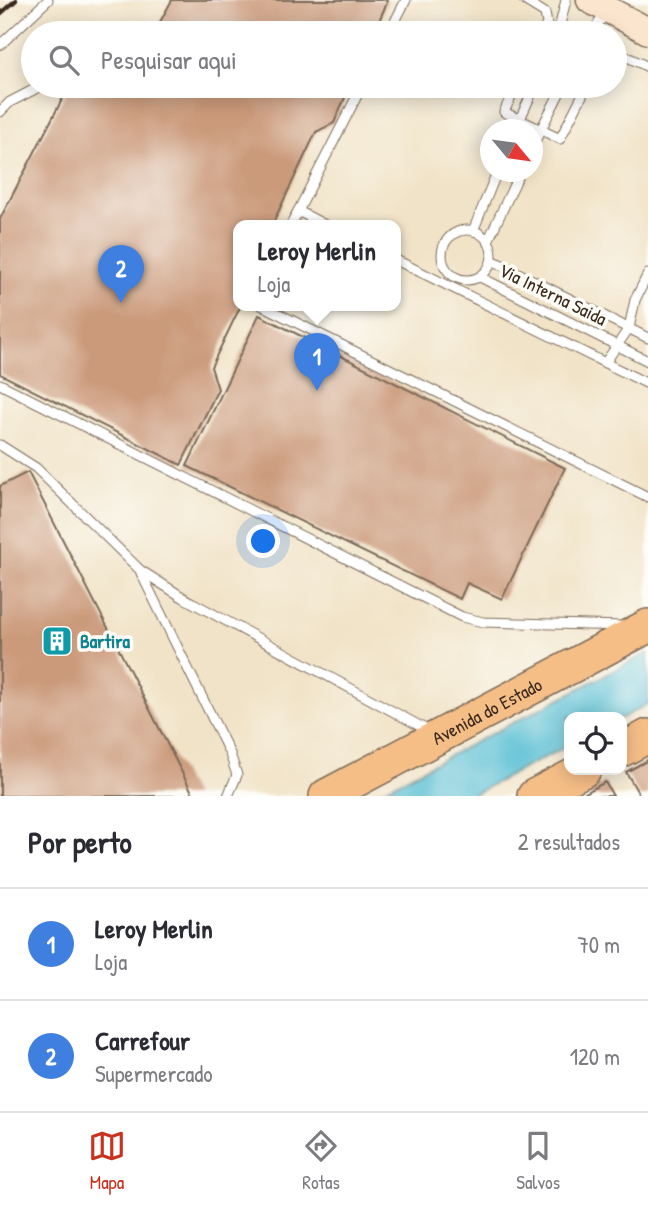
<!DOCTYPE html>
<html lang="pt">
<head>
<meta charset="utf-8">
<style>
  body { margin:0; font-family:"Patrick Hand",sans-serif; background:#f7f7f7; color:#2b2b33 }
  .controls { position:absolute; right:21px; bottom:21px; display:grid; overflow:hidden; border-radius:14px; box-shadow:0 4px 18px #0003 }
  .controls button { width:63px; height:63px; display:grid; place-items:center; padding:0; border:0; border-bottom:2px solid #e1e1e2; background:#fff; color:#2b2b33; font:35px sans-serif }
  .compass { position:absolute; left:480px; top:119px; width:63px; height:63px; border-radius:50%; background:#fff; box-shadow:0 4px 18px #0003; rotate:119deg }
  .you { position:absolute; left:264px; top:542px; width:24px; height:24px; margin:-18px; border:5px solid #fff; border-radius:50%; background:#1a73e8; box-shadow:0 0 0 10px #1a73e833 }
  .badge { display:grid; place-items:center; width:46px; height:46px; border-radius:50%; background:#c8321e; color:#fff; font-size:23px; font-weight:700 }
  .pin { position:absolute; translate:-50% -58px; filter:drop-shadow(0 2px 4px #0008) }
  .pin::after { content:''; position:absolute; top:37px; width:24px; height:21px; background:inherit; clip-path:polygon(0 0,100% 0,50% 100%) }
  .popup { position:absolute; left:233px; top:220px; width:168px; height:91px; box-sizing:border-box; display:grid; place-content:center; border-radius:14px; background:#fff; filter:drop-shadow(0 2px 5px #0005); font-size:23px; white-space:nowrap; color:#7c7c81 }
  .popup b { font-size:26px; color:#2b2b33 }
  .popup::after { content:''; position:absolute; left:50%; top:100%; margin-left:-14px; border:14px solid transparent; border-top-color:#fff }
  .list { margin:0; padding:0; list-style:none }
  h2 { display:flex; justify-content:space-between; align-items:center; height:91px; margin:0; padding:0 28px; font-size:30px }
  h2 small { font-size:23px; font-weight:400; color:#7c7c81 }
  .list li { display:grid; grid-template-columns:46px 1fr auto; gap:21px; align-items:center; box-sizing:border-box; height:112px; padding:0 28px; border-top:2px solid #e1e1e2 }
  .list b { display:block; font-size:26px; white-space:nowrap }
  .list p { margin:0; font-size:23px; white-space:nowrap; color:#7c7c81 }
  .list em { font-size:23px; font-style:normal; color:#7c7c81 }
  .icon { flex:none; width:38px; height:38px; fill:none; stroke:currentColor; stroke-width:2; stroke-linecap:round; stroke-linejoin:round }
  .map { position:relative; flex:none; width:648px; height:796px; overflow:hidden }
  .search { position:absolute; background:#fff; box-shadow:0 4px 18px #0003; left:21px; right:21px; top:21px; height:77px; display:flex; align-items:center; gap:18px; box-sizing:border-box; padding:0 24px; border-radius:38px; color:#7c7c81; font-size:26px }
  .sheet { height:315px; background:#fff }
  nav { display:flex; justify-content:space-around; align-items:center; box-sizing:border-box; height:98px; border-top:2px solid #e1e1e2; background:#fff; font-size:19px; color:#7c7c81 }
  nav a { display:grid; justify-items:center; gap:4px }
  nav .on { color:#c8321e }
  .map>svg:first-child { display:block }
</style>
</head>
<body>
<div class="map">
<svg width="648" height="796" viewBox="0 0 648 796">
  <rect width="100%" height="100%" fill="#fdfcf7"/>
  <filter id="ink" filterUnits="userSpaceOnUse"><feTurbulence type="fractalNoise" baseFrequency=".0143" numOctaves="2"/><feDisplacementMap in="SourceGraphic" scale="14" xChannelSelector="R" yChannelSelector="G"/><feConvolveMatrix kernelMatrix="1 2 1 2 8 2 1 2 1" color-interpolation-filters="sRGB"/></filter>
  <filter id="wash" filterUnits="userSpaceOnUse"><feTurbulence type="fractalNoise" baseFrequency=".00686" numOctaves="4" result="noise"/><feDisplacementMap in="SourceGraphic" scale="28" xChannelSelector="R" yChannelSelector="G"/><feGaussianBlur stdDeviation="1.57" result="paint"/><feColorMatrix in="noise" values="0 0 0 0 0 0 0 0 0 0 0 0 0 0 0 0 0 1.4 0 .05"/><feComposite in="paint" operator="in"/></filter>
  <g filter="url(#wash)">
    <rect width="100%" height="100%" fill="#f1e3c7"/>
    <path fill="#56bdd3" stroke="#487478" stroke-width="2" d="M648 653V704L622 718 569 717V745L470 796H371Z"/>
    <g id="blocks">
      <g fill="#cb9a7a">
        <path d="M172 0H388L374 33H154Z"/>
        <path d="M69 86H350L334 123 316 132 272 225H238V305H241L211 367 218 389 181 465 0 374V219Z"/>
        <path d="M259 315 565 468 502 599 467 583 460 599 187 466Z"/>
        <path d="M28 472 194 796H0V486Z"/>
        <path d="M648 760V796H640L626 772Z"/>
        <path d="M605 782 613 796H587L585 793Z"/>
      </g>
    </g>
  </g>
  <g filter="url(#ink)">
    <use href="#blocks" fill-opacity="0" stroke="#7b6b59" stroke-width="2"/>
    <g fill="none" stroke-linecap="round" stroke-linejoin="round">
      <g stroke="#7b6b59" stroke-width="11">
        <g id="lane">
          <path d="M524 0 545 13 547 24 542 33"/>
          <path d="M389 33 406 0"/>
          <path d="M558 33 566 0"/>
          <path d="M592 33 606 12"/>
          <path d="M0 45 48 0"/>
          <path d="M615 51 648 67"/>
          <path d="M516 86 504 112 560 139 587 86"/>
          <path d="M0 112 10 102 41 86"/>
          <path d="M515 130 535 86"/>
          <path d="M532 147 563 86"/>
          <path d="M298 211 325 225"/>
          <path d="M291 225 362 86"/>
          <circle cx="467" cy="255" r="25"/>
          <path d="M473 231 497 172"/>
          <path d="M488 241 520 172"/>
          <path d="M396 260 648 384"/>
          <path d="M492 260 648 338"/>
          <path d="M480 277 648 361"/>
          <path d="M261 305 648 497"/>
          <path d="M605 363 629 328 635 300 648 274"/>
          <path d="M0 384 462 617 483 622 623 626"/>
          <path d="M0 445 36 468 140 570 184 598 429 731"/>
          <path d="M141 573 230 754 237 775 228 796"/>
        </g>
      </g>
      <g stroke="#7b6b59" stroke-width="29">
        <path id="secondary" d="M590 0 648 31"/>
      </g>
      <g stroke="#7b6b59" stroke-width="36">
        <g id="highway">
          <path d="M622 750 648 736"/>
          <path id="s1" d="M326 796 648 626"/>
          <path d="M534 796 584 770"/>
        </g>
      </g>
      <use href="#lane" stroke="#fff" stroke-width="9"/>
      <use href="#secondary" stroke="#fbe5cf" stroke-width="26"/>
      <use href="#highway" stroke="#f6be87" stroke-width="33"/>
      <path stroke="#3b2a1e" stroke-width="4.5" d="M0 14 16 0"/>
    </g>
  </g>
  <defs>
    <g id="building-square" transform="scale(1.575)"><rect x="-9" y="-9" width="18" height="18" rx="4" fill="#0f9aa8" stroke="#fdfcf7"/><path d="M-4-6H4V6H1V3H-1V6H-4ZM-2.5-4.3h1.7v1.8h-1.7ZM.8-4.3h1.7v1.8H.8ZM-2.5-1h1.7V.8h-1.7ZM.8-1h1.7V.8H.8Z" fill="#fff"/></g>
  </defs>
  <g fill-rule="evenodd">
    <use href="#building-square" x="57" y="641"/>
  </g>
  <g text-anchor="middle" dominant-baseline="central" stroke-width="7" stroke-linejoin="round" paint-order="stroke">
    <g font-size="19" fill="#3b2a1e" stroke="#fdfcf7">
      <text transform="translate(553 294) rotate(26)">Via Interna Saida</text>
      <text stroke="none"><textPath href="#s1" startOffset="182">Avenida do Estado</textPath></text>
    </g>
    <g font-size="19" font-weight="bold" fill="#0d838f" stroke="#fdfcf7" text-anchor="start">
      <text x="80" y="641">Bartira</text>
    </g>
  </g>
</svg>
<div class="controls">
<button><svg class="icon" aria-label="locate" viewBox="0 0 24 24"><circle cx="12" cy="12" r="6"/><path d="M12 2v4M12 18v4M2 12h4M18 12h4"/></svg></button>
</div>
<svg class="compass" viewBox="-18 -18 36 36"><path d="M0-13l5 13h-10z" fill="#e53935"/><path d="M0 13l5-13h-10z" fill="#7c7c81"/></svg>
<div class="you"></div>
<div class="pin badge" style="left:317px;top:391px;background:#3f7fe0">1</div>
<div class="popup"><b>Leroy Merlin</b>Loja</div>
<div class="pin badge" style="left:121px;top:303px;background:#3f7fe0">2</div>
<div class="search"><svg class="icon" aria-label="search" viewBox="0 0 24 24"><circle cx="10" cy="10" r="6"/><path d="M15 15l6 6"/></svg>Pesquisar aqui</div>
</div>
<section class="sheet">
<h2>Por perto<small>2 resultados</small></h2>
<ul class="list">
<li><span class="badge" style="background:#3f7fe0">1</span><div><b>Leroy Merlin</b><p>Loja</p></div><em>70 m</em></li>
<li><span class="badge" style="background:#3f7fe0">2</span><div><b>Carrefour</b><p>Supermercado</p></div><em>120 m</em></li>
</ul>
</section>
<nav>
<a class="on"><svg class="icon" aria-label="map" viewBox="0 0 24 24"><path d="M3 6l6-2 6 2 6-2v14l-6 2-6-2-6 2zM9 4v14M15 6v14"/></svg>Mapa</a>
<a><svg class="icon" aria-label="directions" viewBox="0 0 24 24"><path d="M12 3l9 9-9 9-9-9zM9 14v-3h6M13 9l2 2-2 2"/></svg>Rotas</a>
<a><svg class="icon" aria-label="saved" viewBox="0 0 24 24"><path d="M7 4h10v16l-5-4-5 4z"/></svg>Salvos</a>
</nav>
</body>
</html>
